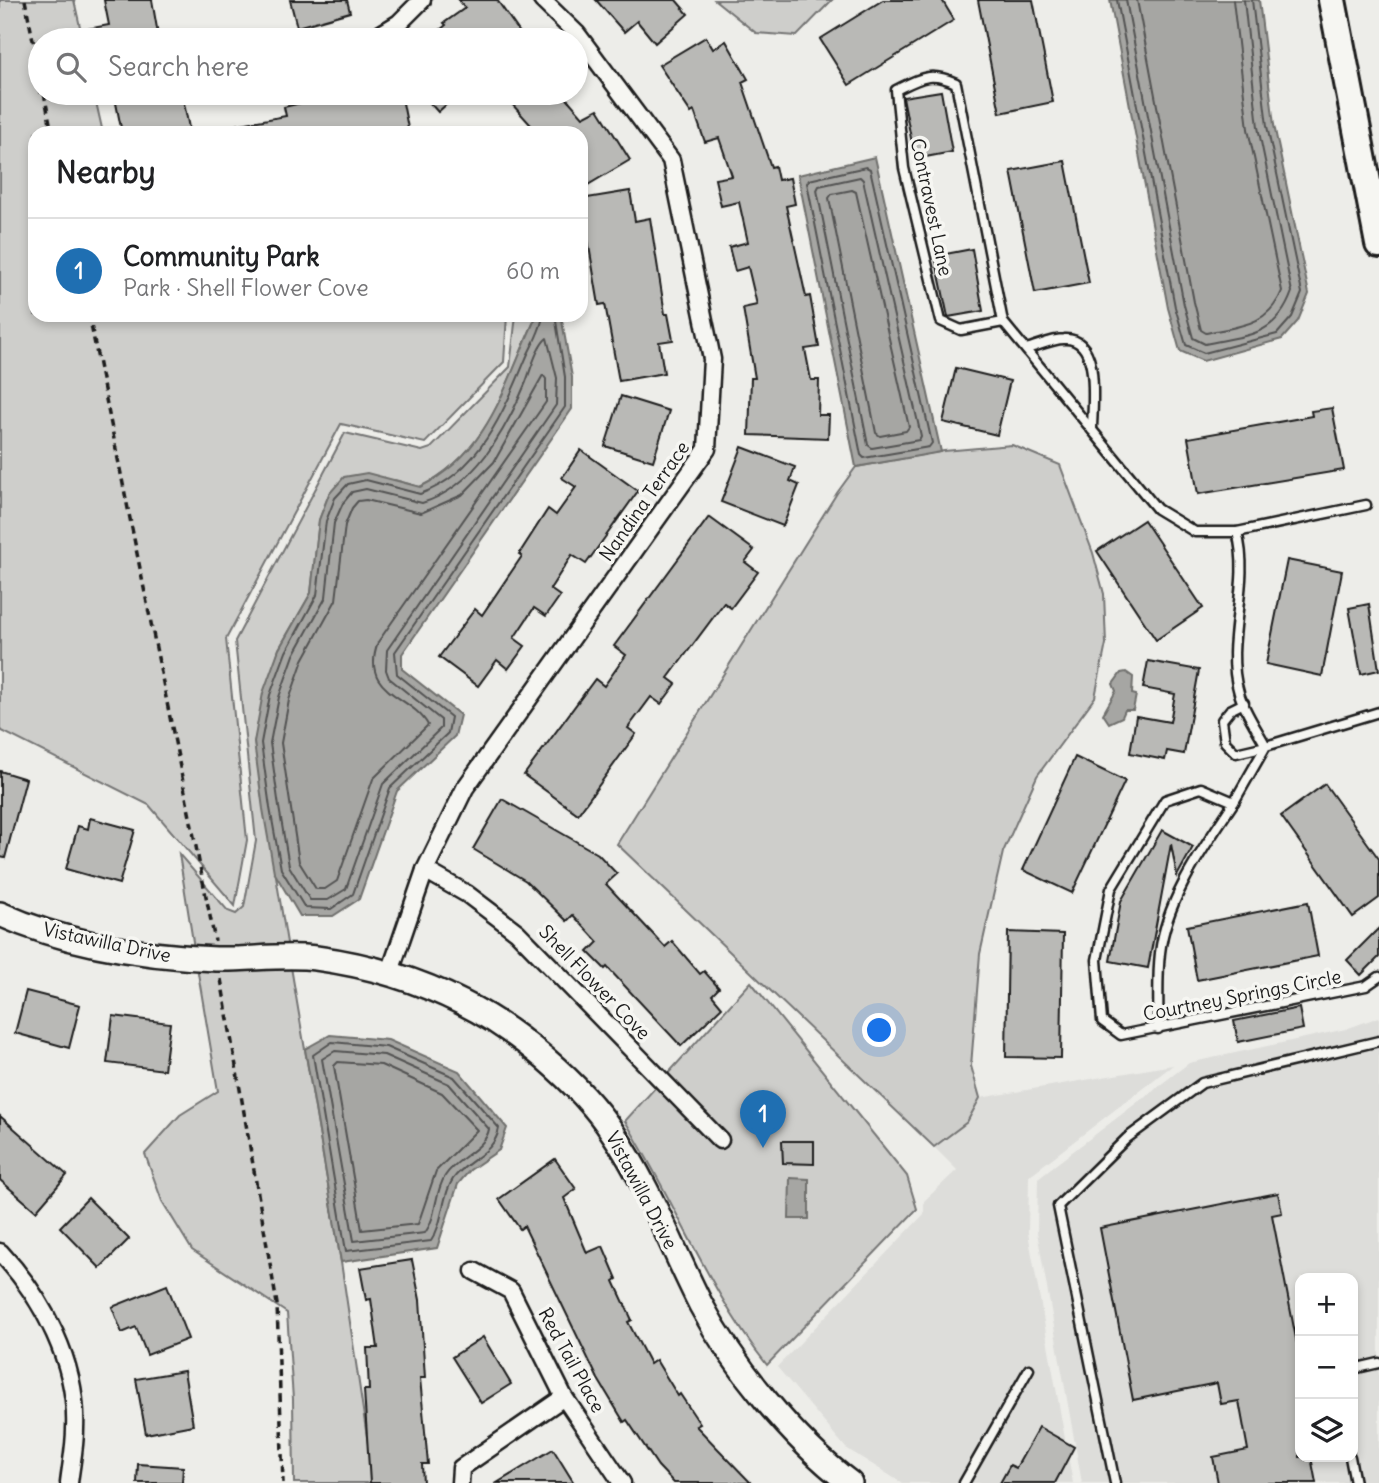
<!DOCTYPE html>
<html lang="en">
<head>
<meta charset="utf-8">
<style>
  body { margin:0; font-family:Delius,sans-serif; background:#f2f2f2; color:#202124 }
  .controls { position:absolute; right:21px; bottom:21px; display:grid; overflow:hidden; border-radius:14px; box-shadow:0 4px 10px #0003 }
  .controls button { width:63px; height:63px; display:grid; place-items:center; padding:0; border:0; border-bottom:2px solid #e0e0e0; background:#fff; color:#202124; font:35px sans-serif }
  .you { position:absolute; left:880px; top:1031px; width:24px; height:24px; margin:-18px; border:5px solid #fff; border-radius:50%; background:#1a73e8; box-shadow:0 0 0 10px #1a73e833 }
  .badge { display:grid; place-items:center; width:46px; height:46px; border-radius:50%; background:#1f6fb2; color:#fff; font-size:23px; font-weight:700 }
  .pin { position:absolute; translate:-50% -58px; filter:drop-shadow(0 2px 4px #0008) }
  .pin::after { content:''; position:absolute; top:37px; width:24px; height:21px; background:inherit; clip-path:polygon(0 0,100% 0,50% 100%) }
  .list { margin:0; padding:0; list-style:none }
  h2 { display:flex; justify-content:space-between; align-items:center; height:91px; margin:0; padding:0 28px; font-size:30px }
  h2 small { font-size:23px; font-weight:400; color:#757577 }
  .list li { display:grid; grid-template-columns:46px 1fr auto; gap:21px; align-items:center; box-sizing:border-box; height:105px; padding:0 28px; border-top:2px solid #e0e0e0 }
  .list b { display:block; font-size:26px; white-space:nowrap }
  .list p { margin:0; font-size:23px; white-space:nowrap; color:#757577 }
  .list em { font-size:23px; font-style:normal; color:#757577 }
  .icon { flex:none; width:38px; height:38px; fill:none; stroke:currentColor; stroke-width:2; stroke-linecap:round; stroke-linejoin:round }
  .map { position:relative; flex:none; width:1379px; height:1483px; overflow:hidden }
  .search { position:absolute; background:#fff; box-shadow:0 4px 10px #0003; left:28px; top:28px; width:560px; height:77px; display:flex; align-items:center; gap:18px; box-sizing:border-box; padding:0 24px; border-radius:38px; color:#757577; font-size:26px }
  .panel { position:absolute; background:#fff; box-shadow:0 4px 10px #0003; left:28px; top:126px; width:560px; height:196px; border-radius:21px }
  .map>svg:first-child { display:block }
</style>
</head>
<body>
<div class="map">
<svg width="1379" height="1483" viewBox="0 0 1379 1483">
  <rect width="100%" height="100%" fill="#edede9"/>
  <filter id="ink" filterUnits="userSpaceOnUse"><feTurbulence type="fractalNoise" baseFrequency=".0143" numOctaves="2"/><feDisplacementMap in="SourceGraphic" scale="14" xChannelSelector="R" yChannelSelector="G"/><feConvolveMatrix kernelMatrix="1 2 1 2 8 2 1 2 1" color-interpolation-filters="sRGB"/></filter>
  <g filter="url(#ink)">
    <g fill="#ddddda" fill-rule="evenodd">
      <path d="M1379 1017V1483H1082L1037 1232 1038 1178 1189 1063 1346 1029ZM1300 1278H1353V1457H1300Z"/>
      <path d="M1173 1065 1029 1176 1028 1233 1073 1483H902L846 1448 777 1367 924 1214V1201L957 1170 934 1147 967 1122 980 1098Z"/>
    </g>
    <g fill="#cececb" stroke="#757574" stroke-width="2">
      <path d="M0 0H74L83 40H40V93H94L103 133H35V315H507L504 362 425 443 341 424 226 639 247 840 235 906 149 805 0 730Z"/>
      <path d="M715 0H832L797 36 756 33Z"/>
      <path d="M516 315H537C505 383 492 451 420 487L395 480 329 494 319 520 311 593 279 649 254 742 288 949 194 948 179 854 228 911 236 914 244 907 256 841 235 641 345 433 422 451 431 448 510 367Z"/>
      <path d="M1012 445 1060 465 1093 553 1104 594 1106 644 1095 697 1037 776 1003 852 980 954 971 1066 980 1098 967 1122 934 1147 617 844 837 493 856 467 944 451Z"/>
      <path d="M197 967H291L341 1262 371 1464V1483H294L293 1399 287 1313 192 1250 162 1201 145 1154 180 1115 218 1091Z"/>
      <path d="M751 982 907 1176 917 1209 767 1365C708 1290 675 1201 625 1121Z"/>
    </g>
    <g fill="#a6a6a3" stroke="#6f6f6d" stroke-width="2">
      <path d="M1110 0H1259L1274 125 1309 294 1298 321 1282 339 1203 361 1180 351 1168 308Z"/>
      <path d="M875 157 941 452 856 467 798 175Z"/>
      <path d="M537 315H561L572 377V409L402 654V669L460 715 455 736 397 791 359 899 333 916H300L274 872 263 809 254 742 263 693 279 649 311 593 319 520 329 494 344 477 367 473 420 487C491 452 505 382 537 315Z"/>
      <path d="M1126 672 1133 677 1132 694 1136 695 1133 710H1125L1122 717 1109 723 1103 714 1116 691 1113 684 1121 673Z"/>
      <path d="M330 1035 388 1040 459 1071 507 1128 499 1150 470 1170 458 1184 437 1248 341 1262 305 1049Z"/>
      <path d="M790 1178 809 1179V1219H789Z"/>
    </g>
    <g fill="none" stroke-linecap="round" stroke-linejoin="round">
      <g stroke="#535352" stroke-width="2">
        <path d="M1117 0 1175 307 1186 345 1204 353 1277 334 1292 317 1302 293 1267 126 1252 0"/>
        <path d="M1126 0 1184 305 1193 338 1205 344C1247 335 1276 337 1292 292L1258 127 1244 0"/>
        <path d="M1137 0 1194 302 1201 330 1206 333C1239 326 1268 326 1282 291L1248 129 1233 0"/>
        <path d="M866 167 870 169 932 443 929 447 864 458 861 455 807 183 809 180Z"/>
        <path d="M860 177 863 180 921 436 919 440 872 448 868 445 817 190 819 186Z"/>
        <path d="M852 190 856 192 909 427 906 431 880 436 876 433 829 198 832 194Z"/>
        <path d="M543 315C542 328 533 343 527 356 505 409 479 474 420 494L366 480 348 484 335 498 326 521 317 595 286 652 270 695 261 743 270 808 281 869 305 908 331 909 353 894 390 788 448 733 451 717 397 674 395 652 565 407V377L555 315"/>
        <path d="M547 338 557 378 556 405 387 650 386 670 389 678 441 720V728L383 784 346 889 328 900H310L289 866 279 807 270 743 279 697 294 655 326 597 334 523 343 503 352 492 366 489 422 503C475 487 506 430 526 382 531 369 537 346 547 338Z"/>
        <path d="M543 375 546 379V402L378 642C359 694 411 694 428 725L373 779 337 881 325 889H316L299 862 281 743 289 700 303 660 336 600 345 525 352 508 358 501 366 500 421 513 462 495 494 462Z"/>
        <path d="M332 1042 386 1047 454 1077 499 1128C495 1154 467 1159 453 1179 441 1197 444 1223 431 1241L346 1251 313 1055Z"/>
        <path d="M335 1051 384 1055 449 1084 489 1129C486 1149 456 1158 445 1176 434 1193 437 1217 425 1233L354 1241 322 1059Z"/>
        <path d="M338 1062 381 1065 442 1093 477 1130 436 1171 418 1224 362 1230 334 1066Z"/>
      </g>
    </g>
    <g fill="#b9b9b6" stroke="#1c1c1c" stroke-width="2">
      <path d="M104 0H152L159 40H65V33L109 25Z"/>
      <path d="M290 0H347L350 12 297 27Z"/>
      <path d="M459 0H497L525 40H428L446 25 444 23 465 8Z"/>
      <path d="M596 0H676L688 14 655 43 637 21 624 32Z"/>
      <path d="M883 0H942L954 20 849 85 820 39Z"/>
      <path d="M978 0H1033L1053 102 1000 113Z"/>
      <path d="M706 37 713 49 726 41 748 79 742 82 771 167 775 166 778 180 790 178 795 204 786 206 806 297 810 296 819 347 805 349 811 380H819L818 415H829L828 438 749 435 751 378H755L743 308 757 305 748 267 735 271 729 247 748 242 739 202 721 206 715 179 732 176 719 138 705 142 694 111 691 113 659 65Z"/>
      <path d="M941 91 952 152 915 159 903 97Z"/>
      <path d="M114 93H182L190 133H122Z"/>
      <path d="M343 93H401L409 133H236L235 125 286 116 284 107Z"/>
      <path d="M421 93H459L438 112Z"/>
      <path d="M502 93H562L583 117 598 109 630 160 581 189V133H538Z"/>
      <path d="M1065 161 1089 283 1035 293 1011 171Z"/>
      <path d="M630 191 635 221 650 218 665 314H668L673 340 659 342 664 373 619 381 605 304 599 305 581 199Z"/>
      <path d="M972 249 983 311 948 317 935 256Z"/>
      <path d="M956 368 1010 381 997 435 943 422Z"/>
      <path d="M621 396 669 411 653 461 605 446Z"/>
      <path d="M1332 408 1344 470 1198 494 1188 438 1312 416 1311 411Z"/>
      <path d="M742 447 795 467 790 481 799 485 783 526 721 502Z"/>
      <path d="M581 450 638 491 586 564 572 555 550 589 560 596 546 616 534 608 514 638 525 646 508 669 497 660 478 686 439 657 475 609 482 615 522 556 519 554 548 509 556 515 576 487 562 478Z"/>
      <path d="M709 517 754 550 745 562 758 572 731 608 724 603 668 678 676 684 661 704 651 697 628 728 636 734 578 814 524 775 595 679 604 686 626 655 614 646Z"/>
      <path d="M1144 520 1203 608 1156 640 1097 551Z"/>
      <path d="M1287 560 1342 571 1322 676 1266 664Z"/>
      <path d="M1369 604 1379 670 1361 674 1349 608Z"/>
      <path d="M1148 661 1199 670 1184 754 1167 751 1165 760 1130 753 1136 716 1170 722 1175 694 1143 688Z"/>
      <path d="M1075 757 1125 781 1072 893 1023 870Z"/>
      <path d="M0 771 26 779 5 858 0 857Z"/>
      <path d="M1325 784 1379 859V898L1353 917 1281 816Z"/>
      <path d="M502 799 598 854 617 874 606 884 665 947 672 941 700 974 704 971 719 988 712 995 722 1007 681 1046 607 967 605 969 588 952 598 942 573 915 567 921 526 881 473 849Z"/>
      <path d="M90 818 135 830 119 884 66 869 78 826 88 829Z"/>
      <path d="M1162 830 1193 847 1177 876 1171 844 1148 968 1110 961 1121 901Z"/>
      <path d="M1308 902 1318 956 1197 980 1187 926Z"/>
      <path d="M1379 928V957L1361 975 1347 960Z"/>
      <path d="M1008 932 1063 934 1061 1058 1006 1057Z"/>
      <path d="M26 991 80 1005 69 1048 15 1033Z"/>
      <path d="M1299 1008 1303 1029 1238 1042 1234 1021Z"/>
      <path d="M113 1016 170 1023 164 1070 107 1063Z"/>
      <path d="M0 1116 67 1175 36 1211 0 1180Z"/>
      <path d="M782 1141H814V1164L783 1163Z"/>
      <path d="M555 1159 576 1189 564 1198 587 1253 603 1246 617 1279 614 1281 632 1320 628 1322 650 1364 656 1360 678 1396 680 1394 700 1424 696 1426 751 1483H674L658 1466 627 1420 624 1422 598 1379 524 1226 520 1229 499 1199Z"/>
      <path d="M1278 1193 1282 1213 1272 1215 1300 1359V1457H1311L1316 1483H1218L1213 1457 1248 1450 1239 1401 1221 1404 1217 1383 1133 1400 1100 1228Z"/>
      <path d="M88 1198 129 1239 100 1268 60 1227Z"/>
      <path d="M412 1260 420 1300 425 1378H420L428 1464H422L423 1483H370L364 1390H369L367 1348H378L371 1299 366 1300 360 1268Z"/>
      <path d="M167 1285 188 1339 147 1355 136 1327 122 1333 112 1307Z"/>
      <path d="M483 1337 511 1384 481 1403 452 1357Z"/>
      <path d="M184 1371 193 1425 146 1434 136 1379Z"/>
      <path d="M1039 1427 1074 1447 1055 1483H1000L1010 1465 1016 1468Z"/>
      <path d="M553 1449 574 1483H497Z"/>
      <path d="M138 1464 183 1467 182 1483H137Z"/>
    </g>
    <g fill="none" stroke-linecap="round" stroke-linejoin="round">
      <g stroke="#1c1c1c" stroke-width="13">
        <g id="lane">
          <path d="M1003 322 961 330 941 321 904 168 896 90C920 78 930 71 956 83L1003 322 1157 509 1195 532H1237L1366 505"/>
          <path d="M1026 349C1038 346 1052 339 1064 339 1102 337 1092 405 1092 430"/>
          <path d="M1237 532C1252 586 1223 640 1239 693 1244 711 1257 729 1266 746L1236 753 1225 742 1222 720 1230 710 1244 703"/>
          <path d="M1379 712 1266 746 1234 802 1201 788 1165 800 1111 889 1097 960 1102 1021 1121 1035 1366 986 1379 977"/>
          <path d="M1158 1029C1159 1004 1157 978 1160 953 1166 899 1205 846 1234 802"/>
          <path d="M1353 1369 1379 1363"/>
          <path d="M1350 1457 1355 1483"/>
          <path d="M964 1483 1029 1369"/>
          <path d="M1115 1483 1058 1206 1127 1138 1202 1083 1379 1041"/>
        </g>
      </g>
      <g stroke="#1c1c1c" stroke-width="21">
        <g id="street">
          <path d="M371 40 399 23 422 0"/>
          <path d="M425 870 467 894 517 932 720 1140"/>
          <path d="M390 972 425 870 465 788 707 449 712 359 671 160 577 34 542 0"/>
          <path d="M0 1252C43 1298 78 1364 75 1429 75 1447 71 1465 69 1483"/>
          <path d="M474 1271 511 1291 564 1397 622 1483"/>
          <path d="M460 1483 461 1468 564 1397"/>
        </g>
      </g>
      <g stroke="#1c1c1c" stroke-width="28">
        <path id="secondary" d="M0 914C66 944 144 956 216 959 249 960 283 954 316 958 368 965 416 979 463 1003 516 1029 581 1084 613 1133 649 1186 672 1248 701 1305 734 1367 794 1441 850 1483"/>
      </g>
      <g stroke="#1c1c1c" stroke-width="32">
        <path id="primary" d="M1332 0 1379 244"/>
      </g>
      <g stroke="#1c1c1c" stroke-width="3.5" stroke-dasharray="7 5" stroke-linecap="butt">
        <path d="M25 0 40 75"/>
        <path d="M44 93 52 133"/>
        <path d="M89 315 215 941"/>
        <path d="M221 979 277 1304 283 1483"/>
      </g>
      <use href="#lane" stroke="#f6f6f2" stroke-width="8"/>
      <use href="#street" stroke="#f6f6f2" stroke-width="16"/>
      <use href="#secondary" stroke="#f6f6f2" stroke-width="23"/>
      <use href="#primary" stroke="#f6f6f2" stroke-width="26"/>
    </g>
  </g>
  <g text-anchor="middle" dominant-baseline="central" stroke-width="7" stroke-linejoin="round" paint-order="stroke">
    <g font-size="19" fill="#1c1c1c" stroke="#f6f6f2">
      <text transform="translate(932 207) rotate(78)">Contravest Lane</text>
      <text transform="translate(644 501) rotate(-55)">Nandina Terrace</text>
      <text transform="translate(107 942) rotate(12)">Vistawilla Drive</text>
      <text transform="translate(595 982) rotate(46)">Shell Flower Cove</text>
      <text transform="translate(1242 995) rotate(-11)">Courtney Springs Circle</text>
      <text transform="translate(642 1190) rotate(62)">Vistawilla Drive</text>
      <text transform="translate(572 1360) rotate(61)">Red Tail Place</text>
    </g>
  </g>
</svg>
<div class="controls">
<button>+</button>
<button>−</button>
<button><svg class="icon" aria-label="layers" viewBox="0 0 24 24"><path d="M12 4l9 5-9 5-9-5zM3 14l9 5 9-5"/></svg></button>
</div>
<div class="you"></div>
<div class="pin badge" style="left:763px;top:1148px">1</div>
<div class="search"><svg class="icon" aria-label="search" viewBox="0 0 24 24"><circle cx="10" cy="10" r="6"/><path d="M15 15l6 6"/></svg>Search here</div>
<section class="panel">
<h2>Nearby<small></small></h2>
<ul class="list">
<li><span class="badge">1</span><div><b>Community Park</b><p>Park · Shell Flower Cove</p></div><em>60 m</em></li>
</ul>
</section>
</div>
</body>
</html>
